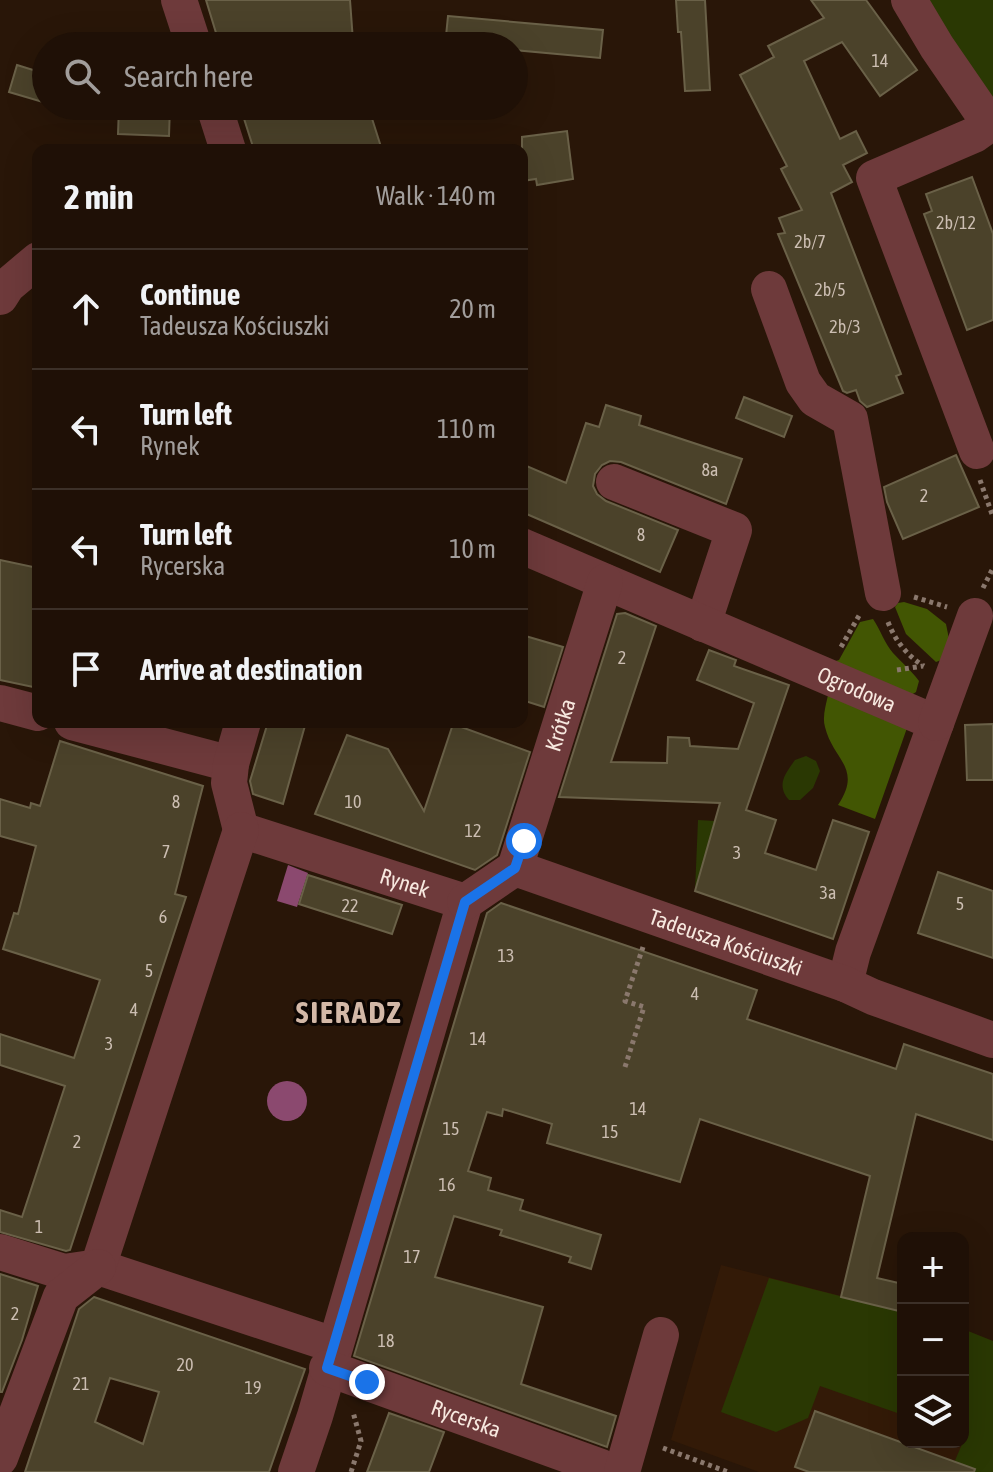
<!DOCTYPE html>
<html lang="en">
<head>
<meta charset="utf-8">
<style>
  body { margin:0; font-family:"Asap Condensed",sans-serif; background:#271910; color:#f1f3f6 }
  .controls { position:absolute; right:24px; bottom:24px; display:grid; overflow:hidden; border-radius:16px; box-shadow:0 8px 32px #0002 }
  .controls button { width:72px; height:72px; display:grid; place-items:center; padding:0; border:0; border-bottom:2px solid #3c3028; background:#1f1006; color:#f1f3f6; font:40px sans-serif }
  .stop { position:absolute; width:24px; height:24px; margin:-18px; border:6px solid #1a73e8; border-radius:50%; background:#fff }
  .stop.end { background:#1a73e8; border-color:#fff; box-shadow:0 2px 8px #0008 }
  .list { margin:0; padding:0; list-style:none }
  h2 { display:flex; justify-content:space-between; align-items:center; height:104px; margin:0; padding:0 32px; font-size:34px }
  h2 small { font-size:26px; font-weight:400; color:#a19d9b }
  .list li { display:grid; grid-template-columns:52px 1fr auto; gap:24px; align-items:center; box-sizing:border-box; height:120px; padding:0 32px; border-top:2px solid #3c3028 }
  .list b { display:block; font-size:30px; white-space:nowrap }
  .list p { margin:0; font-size:26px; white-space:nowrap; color:#a19d9b }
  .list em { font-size:26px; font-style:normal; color:#a19d9b }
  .icon { flex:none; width:44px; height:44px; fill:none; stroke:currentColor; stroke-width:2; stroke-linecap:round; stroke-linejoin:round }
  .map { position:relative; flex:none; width:993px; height:1472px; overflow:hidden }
  .search { position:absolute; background:#1f1006; box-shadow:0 8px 32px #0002; left:32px; top:32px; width:496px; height:88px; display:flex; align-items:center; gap:20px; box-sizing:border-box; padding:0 28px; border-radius:44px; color:#a19d9b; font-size:30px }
  .panel { position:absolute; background:#1f1006; box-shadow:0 8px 32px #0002; left:32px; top:144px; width:496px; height:584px; border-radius:16px }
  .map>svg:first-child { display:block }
</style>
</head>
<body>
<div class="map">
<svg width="993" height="1472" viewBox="0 0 993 1472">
  <rect width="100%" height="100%" fill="#291608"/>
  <path fill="#331a07" d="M721 1265 903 1312V1442H963V1329L993 1341V1472H759L671 1440Z"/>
  <g fill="#2a3803">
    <path d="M909 0H993V114Z"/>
    <path d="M806 756 816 761 820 771 813 788 800 800H789C776 785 785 774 795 760Z"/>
    <path d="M698 820 715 821 695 891Z"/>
    <path d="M769 1278 903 1312V1415L820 1386 808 1418 776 1432 721 1412Z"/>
    <path d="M963 1329 993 1341V1472H950L963 1442Z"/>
  </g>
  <g fill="#425603">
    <path d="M904 602 927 609 946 624 949 639 944 659 936 662 906 634 895 607 898 603Z"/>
    <path d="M873 619C880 629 885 644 893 653 902 663 911 670 919 681L916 692 908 697 832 662 839 660 860 622Z"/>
    <path d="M828 695 907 728 875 819 838 805C863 768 833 760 825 727 822 717 826 705 828 695Z"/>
  </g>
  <g fill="#8b496f">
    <path d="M288 865 308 873 297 907 277 901Z"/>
    <circle cx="287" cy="1101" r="20"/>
  </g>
  <g fill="#4b422a" stroke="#6a6148" stroke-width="2" fill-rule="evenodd">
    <path d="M206 0H350L353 41H328L305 46H220Z"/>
    <path d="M676 0H705L710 90 685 91 681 32H678Z"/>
    <path d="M811 0H866L917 70 880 96 842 42 804 61 840 139 856 131 867 153 843 165 852 182 831 193 901 374 896 376 903 393 867 407 860 401 856 390 847 393 843 391 778 234 785 233 779 218 802 210 781 169 787 166 740 75 774 57 768 46 824 18Z"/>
    <path d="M448 16 603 30 600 58 514 50V46H445Z"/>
    <path d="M17 65 46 74V103L9 92Z"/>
    <path d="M119 106H170L169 136 118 134Z"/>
    <path d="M240 106H368L382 150H254Z"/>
    <path d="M567 131 573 179 537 185 536 179 522 181V137Z"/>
    <path d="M972 177 993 234V320L967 330 924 214 932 211 926 194Z"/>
    <path d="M744 397 792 416 784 437 736 418Z"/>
    <path d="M606 405 641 416 639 425 742 459 726 504 621 462 610 461 602 465 595 474 593 486 597 494 606 501 678 530 660 572 522 512V464L566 483 586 423 599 427Z"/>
    <path d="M956 455 979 507 903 539 887 502 884 487Z"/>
    <path d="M0 560 38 568V688L0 680Z"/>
    <path d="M625 613 656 626 611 762 667 763 668 737 689 738 690 746 738 749 754 703 697 680 709 650 736 660 734 666 789 685 746 810 776 820 765 853 816 870 833 820 869 832 833 939 695 891 720 803 559 797 617 614Z"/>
    <path d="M522 635 563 647 544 707 522 700Z"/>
    <path d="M268 722H306L283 804 253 794 250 781Z"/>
    <path d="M453 724 530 752 497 855 475 870 315 814 347 735 388 749 424 811Z"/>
    <path d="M993 724V780H967L965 725Z"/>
    <path d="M60 741 203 786 175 894 186 897 70 1250 66 1251 0 1232V1210L22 1217 65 1086 0 1065V1034L74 1058 100 980 3 949 14 913 18 914 36 846 0 836V799L30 808 31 803 40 806Z"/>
    <path d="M938 872 993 891V958L918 933Z"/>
    <path d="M308 875 402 905 392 934 299 904Z"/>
    <path d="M501 903 757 990 747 1019 896 1069 904 1044 993 1074V1140L916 1114 877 1278 903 1284V1312L841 1297 870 1176 700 1119 680 1182 547 1143 552 1124 503 1109 502 1116 487 1112 468 1171 491 1178 488 1190 523 1200 520 1210 601 1235 591 1269 569 1262 571 1257 500 1235 502 1230 454 1216 435 1277 543 1307 521 1384 616 1416 607 1447 354 1356 487 913Z"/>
    <path d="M0 1274 38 1286 22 1340 2 1392H0Z"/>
    <path d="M94 1297 305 1369 269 1472H25L79 1309ZM110 1378 159 1392 143 1444 95 1422Z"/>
    <path d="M815 1411 975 1469 974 1472H809L795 1467Z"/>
    <path d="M389 1413 444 1432 429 1472H367Z"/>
  </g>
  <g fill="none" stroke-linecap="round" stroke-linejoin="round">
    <g stroke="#8a786d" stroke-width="5" stroke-dasharray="4 4" stroke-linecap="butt">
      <path d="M980 480 993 517"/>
      <path d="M983 588 993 568"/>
      <path d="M914 597 947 607"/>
      <path d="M888 622C895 640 907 656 924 666"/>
      <path d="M841 647 860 614"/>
      <path d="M897 670 923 666"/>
      <path d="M625 1067 644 1007 625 1001 643 947"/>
      <path d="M663 1448 728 1472"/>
      <path d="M351 1472 361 1441 353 1412"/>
    </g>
    <g stroke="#6e3a3b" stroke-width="36">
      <path d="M179 0 194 46"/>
      <path d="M909 0 937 47 985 117 981 130 974 135 874 178 977 451"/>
      <path d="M214 106 228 150"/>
      <path d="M769 289 803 382 815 399 850 419 883 593"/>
      <path d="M0 297 7 286 38 260"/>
      <path d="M614 482 734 530 703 624"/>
      <path id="s1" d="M522 546 936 723 853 952 845 984"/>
      <path d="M0 703 38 713"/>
      <path d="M72 722 231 764"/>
      <path d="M936 723 975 616"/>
      <path id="s2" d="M241 830 465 902 315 1416 296 1472"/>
      <path d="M241 830 229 783 231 764 243 722"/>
      <path id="s3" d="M515 868 605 582"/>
      <path id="s4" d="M465 902 515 868 845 984 873 997 993 1040"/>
      <path d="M0 1252 64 1272 98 1267 334 1345"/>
      <path d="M98 1267 241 830"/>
      <path id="s5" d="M327 1368 601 1467 599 1472"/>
      <path d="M0 1458 61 1296 98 1267"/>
      <path d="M622 1472 661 1335"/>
    </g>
  </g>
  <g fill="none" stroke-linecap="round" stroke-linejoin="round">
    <path stroke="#1a73e8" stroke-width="10" d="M367 1382 327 1368 465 902 515 868 524 841"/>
  </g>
  <g text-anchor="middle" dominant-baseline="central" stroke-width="6" stroke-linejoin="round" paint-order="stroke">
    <g font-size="18" fill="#ccbeb2">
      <text x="880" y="60">14</text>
      <text x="956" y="222">2b/12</text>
      <text x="810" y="241">2b/7</text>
      <text x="830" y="289">2b/5</text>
      <text x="845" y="326">2b/3</text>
      <text x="710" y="469">8a</text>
      <text x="924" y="495">2</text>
      <text x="641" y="534">8</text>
      <text x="622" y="657">2</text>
      <text x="176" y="801">8</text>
      <text x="353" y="801">10</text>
      <text x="473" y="830">12</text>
      <text x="166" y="851">7</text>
      <text x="737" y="852">3</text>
      <text x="828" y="892">3a</text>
      <text x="960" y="903">5</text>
      <text x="350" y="905">22</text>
      <text x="163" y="916">6</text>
      <text x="506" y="955">13</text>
      <text x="149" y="970">5</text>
      <text x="695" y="993">4</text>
      <text x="134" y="1009">4</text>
      <text x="478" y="1038">14</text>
      <text x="109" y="1043">3</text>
      <text x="638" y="1108">14</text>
      <text x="451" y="1128">15</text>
      <text x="610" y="1131">15</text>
      <text x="77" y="1141">2</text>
      <text x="447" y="1184">16</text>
      <text x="39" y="1226">1</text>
      <text x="412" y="1256">17</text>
      <text x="15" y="1313">2</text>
      <text x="386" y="1340">18</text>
      <text x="185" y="1364">20</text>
      <text x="81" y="1383">21</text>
      <text x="253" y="1387">19</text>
    </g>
    <g font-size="22" fill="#f7e8df" stroke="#0c0502">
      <text stroke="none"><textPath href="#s1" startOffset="364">Ogrodowa</textPath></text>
      <text stroke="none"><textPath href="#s3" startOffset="150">Krótka</textPath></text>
      <text stroke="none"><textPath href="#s2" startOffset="172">Rynek</textPath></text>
      <text stroke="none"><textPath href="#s4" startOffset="284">Tadeusza Kościuszki</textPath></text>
      <text stroke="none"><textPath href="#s5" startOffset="148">Rycerska</textPath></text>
    </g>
    <g font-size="30" font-weight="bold" letter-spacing="2" fill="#d3b8a7" stroke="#0c0502">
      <text x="349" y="1012">SIERADZ</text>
    </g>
  </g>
</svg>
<div class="controls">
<button>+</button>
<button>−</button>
<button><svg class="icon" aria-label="layers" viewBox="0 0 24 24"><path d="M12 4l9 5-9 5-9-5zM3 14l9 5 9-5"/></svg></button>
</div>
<div class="stop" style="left:524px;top:841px"></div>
<div class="stop end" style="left:367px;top:1382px"></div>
<div class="search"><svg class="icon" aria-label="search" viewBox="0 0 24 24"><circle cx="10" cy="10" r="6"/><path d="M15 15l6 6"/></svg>Search here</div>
<section class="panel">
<h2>2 min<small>Walk · 140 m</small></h2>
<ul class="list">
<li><svg class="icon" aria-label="ahead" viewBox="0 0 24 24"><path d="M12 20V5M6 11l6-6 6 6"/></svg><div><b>Continue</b><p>Tadeusza Kościuszki</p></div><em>20 m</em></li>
<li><svg class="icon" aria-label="left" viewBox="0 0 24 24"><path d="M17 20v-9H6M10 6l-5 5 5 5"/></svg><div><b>Turn left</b><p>Rynek</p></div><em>110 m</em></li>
<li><svg class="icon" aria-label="left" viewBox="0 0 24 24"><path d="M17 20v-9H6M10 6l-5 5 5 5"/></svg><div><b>Turn left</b><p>Rycerska</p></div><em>10 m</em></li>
<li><svg class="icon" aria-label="arrive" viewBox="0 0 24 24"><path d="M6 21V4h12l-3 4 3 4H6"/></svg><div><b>Arrive at destination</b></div></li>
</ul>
</section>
</div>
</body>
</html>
